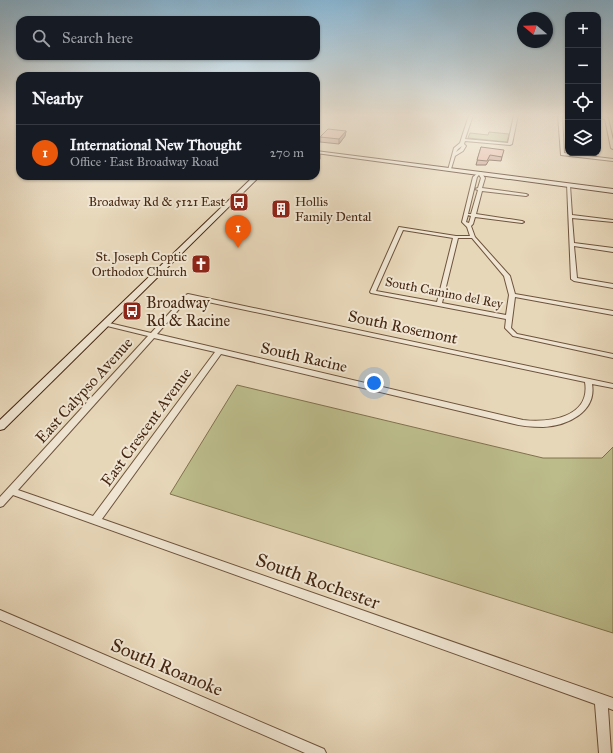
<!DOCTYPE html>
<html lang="en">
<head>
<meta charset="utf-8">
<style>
  body { margin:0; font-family:"IM FELL Great Primer",serif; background:#242831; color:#f1f3f6 }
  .controls { position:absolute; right:12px; top:12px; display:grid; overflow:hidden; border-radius:8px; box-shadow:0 1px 3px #0004 }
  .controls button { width:36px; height:36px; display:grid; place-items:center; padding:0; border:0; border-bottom:1px solid #363941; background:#171b24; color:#f1f3f6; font:20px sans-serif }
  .compass { position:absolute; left:517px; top:12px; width:36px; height:36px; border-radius:50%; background:#171b24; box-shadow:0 1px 3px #0004; rotate:289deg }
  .you { position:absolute; left:374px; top:383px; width:14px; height:14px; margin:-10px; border:3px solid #fff; border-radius:50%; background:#1a73e8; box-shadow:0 0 0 6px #1a73e833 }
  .badge { display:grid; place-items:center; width:26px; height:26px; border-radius:50%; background:#ea580c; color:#fff; font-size:13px; font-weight:700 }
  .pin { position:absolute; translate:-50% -33px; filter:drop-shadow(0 1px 2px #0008) }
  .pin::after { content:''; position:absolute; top:21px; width:14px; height:12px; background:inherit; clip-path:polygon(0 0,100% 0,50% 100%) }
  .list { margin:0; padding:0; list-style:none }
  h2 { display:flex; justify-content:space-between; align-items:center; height:52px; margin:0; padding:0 16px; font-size:17px }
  h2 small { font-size:13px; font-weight:400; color:#9ea1a6 }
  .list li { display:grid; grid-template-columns:26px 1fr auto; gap:12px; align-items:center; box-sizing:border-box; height:56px; padding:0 16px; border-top:1px solid #363941 }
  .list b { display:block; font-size:15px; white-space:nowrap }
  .list p { margin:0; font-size:13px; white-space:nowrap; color:#9ea1a6 }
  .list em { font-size:13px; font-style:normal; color:#9ea1a6 }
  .icon { flex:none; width:22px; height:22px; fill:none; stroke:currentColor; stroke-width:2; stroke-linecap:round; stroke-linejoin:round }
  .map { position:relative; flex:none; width:613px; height:753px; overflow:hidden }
  .search { position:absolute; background:#171b24; box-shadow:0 1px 3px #0004; left:16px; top:16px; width:304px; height:44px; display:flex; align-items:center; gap:10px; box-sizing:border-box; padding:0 14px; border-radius:12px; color:#9ea1a6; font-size:15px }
  .panel { position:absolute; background:#171b24; box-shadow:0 1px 3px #0004; left:16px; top:72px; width:304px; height:108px; border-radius:12px }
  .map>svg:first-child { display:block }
</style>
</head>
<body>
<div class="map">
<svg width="613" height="753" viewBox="0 0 613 753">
  <rect width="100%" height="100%" fill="#e7d7b9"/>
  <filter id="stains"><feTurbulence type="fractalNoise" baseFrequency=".005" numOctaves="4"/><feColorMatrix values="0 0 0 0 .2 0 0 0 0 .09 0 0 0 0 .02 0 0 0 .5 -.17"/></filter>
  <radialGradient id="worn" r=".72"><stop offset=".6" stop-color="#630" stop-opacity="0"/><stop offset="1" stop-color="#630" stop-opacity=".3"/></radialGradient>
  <g fill="#bcbc8b" stroke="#81724e">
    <path d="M489 132 509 134 507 142 468 138 470 133 488 135Z"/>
    <path d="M237 385 543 458H602L613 447V633L170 494Z"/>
  </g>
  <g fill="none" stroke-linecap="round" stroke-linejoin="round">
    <g stroke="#6e533c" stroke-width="2">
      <g id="minor">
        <path d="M469 115H473L465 139 508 143 514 115H518L512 144 510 145 465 141 464 144 466 146 463 151 455 156 451 169 448 170 454 148 460 143ZM462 146 460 149 456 152 458 149Z"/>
        <path d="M558 115H562L564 153 613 159V161L561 155Z"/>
        <path d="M598 116 608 118 613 140V149L611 148 605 119 598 118Z"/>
        <path d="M479 172H481L485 178 482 188 526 194 528 195 526 196 482 191 476 214 522 221 524 222 522 223 475 217 473 224 471 226 475 237 510 276 515 294 613 311V315L515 297 511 328 517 334 522 335 613 354V358L513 336 505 328 506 319 371 293 370 292 399 227 456 236H470L467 227 462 222 473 177ZM479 175 481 178 478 188 475 189 478 190 471 214H468L477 177ZM468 215 471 216 469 223 466 222ZM403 230 453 238 437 302 376 291ZM458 238H472L504 276 509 295 506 315 442 303Z"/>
        <path d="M567 184 570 185 572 215 613 220V222L572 218 574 243 613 248V252L574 246 577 278 613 284V288L574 281 571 279Z"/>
        <path d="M188 294 613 384V388L592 384C597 412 567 426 543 427 532 427 521 426 510 423L221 354 102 519 613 698V710L608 708 611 753H599L595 704 13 495 3 506 0 507V497L148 336 103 325 102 324 103 323 105 322 151 333 186 295ZM189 298 585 382C591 418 548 423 523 420L157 334ZM154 338 215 352 93 516 18 490Z"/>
        <path d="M0 610 324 749 326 753H305L0 620Z"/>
      </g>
    </g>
    <g stroke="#462712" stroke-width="2">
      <g id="secondary">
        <path d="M321 115 316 119V115Z"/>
        <path d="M316 151 613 189V193L316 153Z"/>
        <path d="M254 176H260L4 429 0 430V420Z"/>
      </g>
    </g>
    <use href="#minor" fill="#efe5d2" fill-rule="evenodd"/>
    <use href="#secondary" fill="#efe5d2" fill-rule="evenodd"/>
  </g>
  <g fill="#c59787" stroke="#462712">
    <path d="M346 131 345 136 339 144 320 142V137Z"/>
    <path d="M481 147 502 157 501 161 489 160 486 165H476Z"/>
  </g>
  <g fill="#a07b6e" stroke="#462712">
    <path d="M346 131 345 136 339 144V139Z"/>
    <path d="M320 154V159L316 164V159Z"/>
  </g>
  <g fill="#e5b09d" stroke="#462712">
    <path d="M328 129 346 131 339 139 320 137Z"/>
    <path d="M481 147 504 150 502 157 490 155 487 161 477 160Z"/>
    <path d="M316 154H320L316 159Z"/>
  </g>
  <linearGradient id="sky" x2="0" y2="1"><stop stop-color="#88b6d4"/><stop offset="0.52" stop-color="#f4ede0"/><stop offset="1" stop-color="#f4ede0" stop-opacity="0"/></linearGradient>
  <rect width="613" height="221" fill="url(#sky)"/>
  <defs>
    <g id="bus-square" transform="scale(1)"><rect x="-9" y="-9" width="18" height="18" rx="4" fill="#8f2418" stroke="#efe5d2"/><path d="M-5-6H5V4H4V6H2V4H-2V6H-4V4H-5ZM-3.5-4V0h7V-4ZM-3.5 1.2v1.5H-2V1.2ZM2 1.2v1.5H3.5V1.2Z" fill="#fff"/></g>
    <g id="building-square" transform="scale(1)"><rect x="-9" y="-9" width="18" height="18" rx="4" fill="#8f2418" stroke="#efe5d2"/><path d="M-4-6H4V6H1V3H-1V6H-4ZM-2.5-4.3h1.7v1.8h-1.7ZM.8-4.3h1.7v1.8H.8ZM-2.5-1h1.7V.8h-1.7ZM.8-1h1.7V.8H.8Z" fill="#fff"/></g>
    <g id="church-square" transform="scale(1)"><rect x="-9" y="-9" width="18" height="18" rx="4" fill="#8f2418" stroke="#efe5d2"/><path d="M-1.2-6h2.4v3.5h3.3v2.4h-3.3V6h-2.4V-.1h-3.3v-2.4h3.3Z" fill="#fff"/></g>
  </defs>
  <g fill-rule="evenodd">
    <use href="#bus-square" x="239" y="202"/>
    <use href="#building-square" x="281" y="209"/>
    <use href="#church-square" x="201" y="264"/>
    <use href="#bus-square" x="132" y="311"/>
  </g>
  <g text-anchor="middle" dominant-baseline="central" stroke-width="4" stroke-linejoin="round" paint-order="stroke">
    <g font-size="13" fill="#462712" stroke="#efe5d2" text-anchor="end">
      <text x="225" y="202">Broadway Rd &amp; 5121 East</text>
      <text x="295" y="202" text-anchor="start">Hollis<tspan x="295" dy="15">Family Dental</tspan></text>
      <text x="187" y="257">St. Joseph Coptic<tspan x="187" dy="15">Orthodox Church</tspan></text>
    </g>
    <g font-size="13" fill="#462712" stroke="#efe5d2">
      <text transform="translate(444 293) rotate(11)">South Camino del Rey</text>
    </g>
    <g font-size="16" fill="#462712" stroke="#efe5d2" text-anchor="start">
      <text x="146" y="302">Broadway<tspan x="146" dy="18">Rd &amp; Racine</tspan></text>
    </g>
    <g font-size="16" fill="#462712" stroke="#efe5d2">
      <text transform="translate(403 327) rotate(12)">South Rosemont</text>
      <text transform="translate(304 357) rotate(13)">South Racine</text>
      <text transform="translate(84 390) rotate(-48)">East Calypso Avenue</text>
      <text transform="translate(146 427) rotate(-54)">East Crescent Avenue</text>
    </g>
    <g font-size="19" fill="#462712" stroke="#efe5d2">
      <text transform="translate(318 581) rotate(20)">South Rochester</text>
      <text transform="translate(167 667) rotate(23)">South Roanoke</text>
    </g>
  </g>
  <rect width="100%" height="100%" filter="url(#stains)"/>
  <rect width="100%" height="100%" fill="url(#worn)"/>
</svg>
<div class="controls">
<button>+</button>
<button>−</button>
<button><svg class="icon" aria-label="locate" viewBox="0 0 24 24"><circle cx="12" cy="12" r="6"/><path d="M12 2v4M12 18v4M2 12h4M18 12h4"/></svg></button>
<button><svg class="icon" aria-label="layers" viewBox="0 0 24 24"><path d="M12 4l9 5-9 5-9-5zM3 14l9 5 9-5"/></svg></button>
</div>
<svg class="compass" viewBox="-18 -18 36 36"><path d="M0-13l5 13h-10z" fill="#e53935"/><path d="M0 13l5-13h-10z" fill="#9ea1a6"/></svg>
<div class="you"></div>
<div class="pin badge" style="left:238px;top:248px">1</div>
<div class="search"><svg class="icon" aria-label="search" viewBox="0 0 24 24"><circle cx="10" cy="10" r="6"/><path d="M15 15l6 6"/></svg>Search here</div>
<section class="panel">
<h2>Nearby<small></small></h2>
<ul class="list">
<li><span class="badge">1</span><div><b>International New Thought</b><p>Office · East Broadway Road</p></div><em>270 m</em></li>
</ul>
</section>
</div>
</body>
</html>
